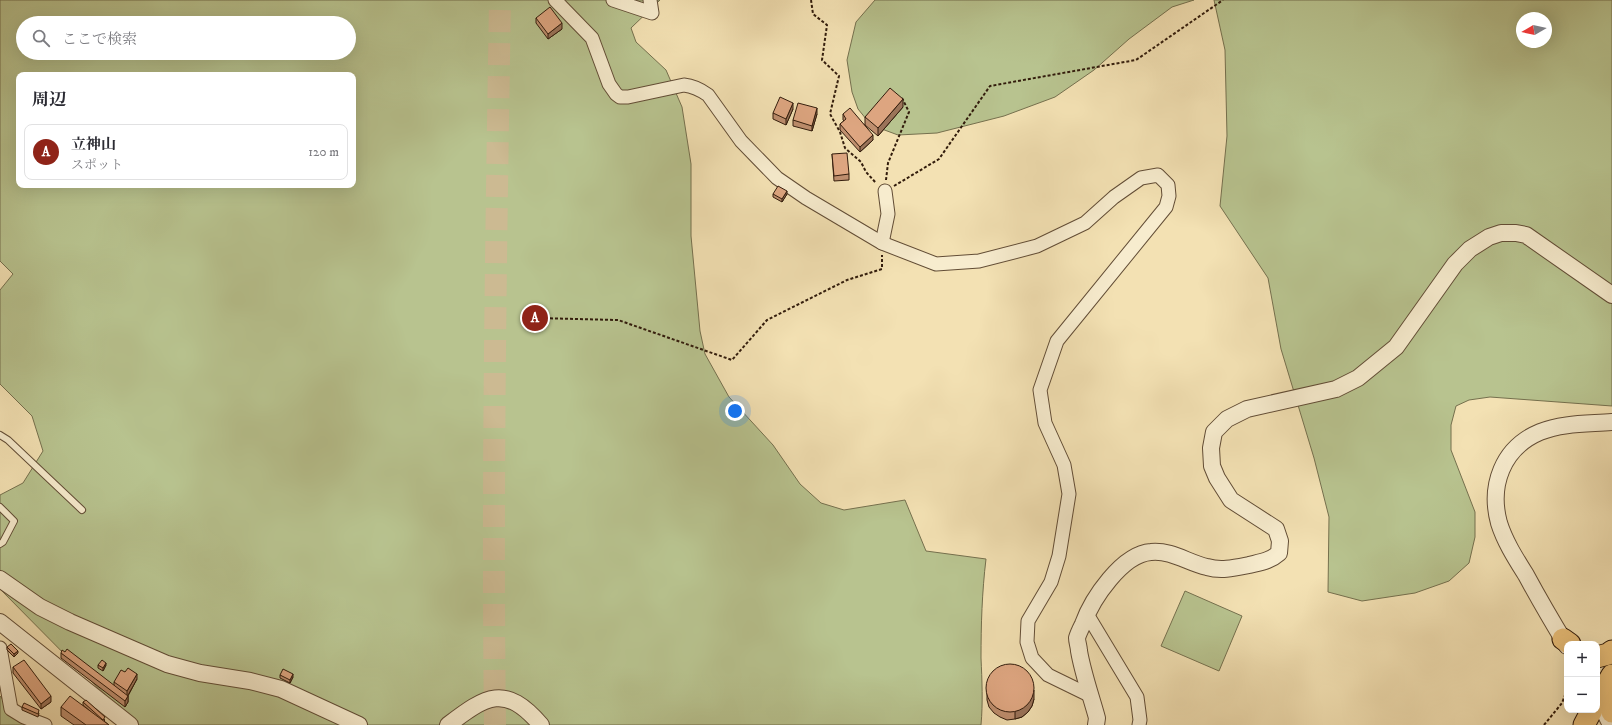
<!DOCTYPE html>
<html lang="ja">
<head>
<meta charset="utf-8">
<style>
  body { margin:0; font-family:"IM FELL DW Pica","Noto Serif JP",serif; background:#f7f7f7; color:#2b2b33 }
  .controls { position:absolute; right:12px; bottom:12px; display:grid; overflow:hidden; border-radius:8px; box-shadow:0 4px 16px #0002 }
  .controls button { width:36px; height:36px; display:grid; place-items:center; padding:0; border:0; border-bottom:1px solid #e1e1e2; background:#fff; color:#2b2b33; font:20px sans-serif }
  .compass { position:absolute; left:1516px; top:12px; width:36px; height:36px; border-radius:50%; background:#fff; box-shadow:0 4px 16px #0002; rotate:261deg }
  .you { position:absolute; left:735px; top:411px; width:14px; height:14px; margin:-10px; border:3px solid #fff; border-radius:50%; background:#1a73e8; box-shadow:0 0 0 6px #1a73e833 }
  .badge { display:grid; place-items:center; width:26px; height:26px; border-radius:50%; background:#8f2418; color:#fff; font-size:13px; font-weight:700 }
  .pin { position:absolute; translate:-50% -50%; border:2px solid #fff; box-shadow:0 1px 4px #0006 }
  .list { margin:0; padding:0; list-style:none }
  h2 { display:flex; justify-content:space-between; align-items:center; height:52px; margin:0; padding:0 16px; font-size:17px }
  h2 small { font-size:13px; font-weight:400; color:#7c7c81 }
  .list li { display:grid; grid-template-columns:26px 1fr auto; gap:12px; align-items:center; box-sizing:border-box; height:56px; margin:0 8px 8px; padding:0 8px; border:1px solid #e1e1e2; border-radius:8px }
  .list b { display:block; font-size:15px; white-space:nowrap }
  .list p { margin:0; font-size:13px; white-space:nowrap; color:#7c7c81 }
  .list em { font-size:13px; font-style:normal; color:#7c7c81 }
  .icon { flex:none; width:22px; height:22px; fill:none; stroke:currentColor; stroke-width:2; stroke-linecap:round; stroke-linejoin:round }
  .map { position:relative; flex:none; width:1612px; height:725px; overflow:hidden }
  .search { position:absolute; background:#fff; box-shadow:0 4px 16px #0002; left:16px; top:16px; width:340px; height:44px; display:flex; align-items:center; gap:10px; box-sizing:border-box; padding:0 14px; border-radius:22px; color:#7c7c81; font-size:15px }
  .panel { position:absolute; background:#fff; box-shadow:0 4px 16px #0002; left:16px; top:72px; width:340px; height:116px; border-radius:8px }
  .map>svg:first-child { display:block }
</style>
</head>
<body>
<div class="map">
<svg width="1612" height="725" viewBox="0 0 1612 725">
  <rect width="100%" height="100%" fill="#f3e1b3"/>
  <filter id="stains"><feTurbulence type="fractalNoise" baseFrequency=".005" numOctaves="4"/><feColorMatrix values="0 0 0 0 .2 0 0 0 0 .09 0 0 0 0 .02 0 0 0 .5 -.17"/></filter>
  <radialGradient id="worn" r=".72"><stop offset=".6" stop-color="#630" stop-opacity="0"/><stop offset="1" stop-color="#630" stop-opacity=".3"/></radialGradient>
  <g fill="#b8c38f" stroke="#75704e" fill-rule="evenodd">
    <path d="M0 0H660L631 28 636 42 666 70 682 107 691 164V236L700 331 705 354 729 397 773 445 800 484 821 503 844 510 905 500 926 551 986 559C982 592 981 625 981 658 982 680 983 703 981 725H137L89 679 0 589V495L23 483 43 451 32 416 0 384V290L13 274 0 261ZM23 23H349V53H23ZM19 75H353V185H19Z"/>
    <path d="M875 0H1194L1172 7 1129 39 1094 70 1055 97 1004 116 937 133 898 135 871 125 858 109 852 92 847 60 856 22Z"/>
    <path d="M1214 0H1612V406L1490 397 1469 400 1456 406 1451 425V450L1475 512V537L1469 563 1449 581 1415 593 1362 601 1328 592 1329 517 1314 458 1281 349 1268 278 1220 206 1227 136 1225 50ZM1522 18H1546V42H1522Z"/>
    <path d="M1185 591 1242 616 1219 671 1161 646Z"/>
    <path d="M0 696 24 725H0Z"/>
  </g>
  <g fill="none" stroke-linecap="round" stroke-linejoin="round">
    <path stroke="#ccba92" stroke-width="22" stroke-dasharray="22 11" stroke-linecap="butt" d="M495 725C492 483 496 242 500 0"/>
    <g stroke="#624d36" stroke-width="8">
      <g id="service">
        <path d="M0 435 8 440 82 510"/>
        <path d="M0 507 14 521 3 542 0 544"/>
      </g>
    </g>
    <g stroke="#624d36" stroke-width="15">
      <g id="minor">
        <path d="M555 0 592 38 609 84 616 94 620 97H628L684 85C694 86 701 90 708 95L741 141 777 178 806 198 882 243 936 264 979 261 1037 246 1085 223 1114 197 1141 178 1158 175 1168 185 1169 196 1166 207 1057 341 1040 390 1045 423 1064 465 1069 494 1059 556 1051 582 1028 621 1027 642 1032 658 1048 675 1091 696"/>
        <path d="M613 0 652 13 650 0"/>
        <path d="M882 243 888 214 885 191"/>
        <path d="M1087 614 1137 697 1140 720 1139 725"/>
        <path d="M0 648 11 709 24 717 45 725"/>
      </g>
    </g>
    <g stroke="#624d36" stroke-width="18">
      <g id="tertiary">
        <path d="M0 579 40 607 70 622 167 664 200 673 250 681 281 689 359 725"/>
        <path d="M0 622 130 725"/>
        <path d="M1567 646C1553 623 1539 599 1526 575 1516 559 1505 542 1499 523 1489 486 1502 448 1540 432 1562 423 1588 424 1612 422"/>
        <path d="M1600 703 1611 725"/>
        <path d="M448 725C486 696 505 683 541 725"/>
        <path d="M1096 725 1097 718C1091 696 1083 674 1079 651 1079 647 1077 642 1077 638 1078 634 1081 628 1083 624 1092 599 1122 554 1151 552 1172 550 1188 563 1207 567 1221 571 1234 568 1249 565 1261 562 1270 561 1279 553L1280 541 1276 529 1231 500 1217 478 1212 466 1211 448 1214 432 1227 419 1247 409 1336 389 1358 378 1396 347 1455 264 1470 249 1489 237 1501 233H1516L1526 235 1612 295"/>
      </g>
    </g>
    <g stroke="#321c0c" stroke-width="23">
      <g id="primary">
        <path d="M1563 639 1570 644"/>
        <path d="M1597 657 1608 654 1612 651"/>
        <path d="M1597 701 1612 675"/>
        <path d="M1612 705V712"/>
        <path d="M1584 725 1592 710"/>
      </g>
    </g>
    <g stroke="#321c0c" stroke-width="2" stroke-dasharray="3 2" stroke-linecap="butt">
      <path d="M811 0 813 14 827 25 822 60 839 76 830 114 840 132 845 148 861 162 866 172 876 183"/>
      <path d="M886 180 888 163 909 112 902 98"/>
      <path d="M894 186 939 159 990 86 1136 60 1223 0"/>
      <path d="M535 318 618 320 732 360 767 320 847 280 882 269V255"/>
      <path d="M1544 725 1562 703 1567 690"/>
    </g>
    <use href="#service" stroke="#f7ecce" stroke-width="6"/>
    <use href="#minor" stroke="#f7ecce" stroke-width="13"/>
    <use href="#tertiary" stroke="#f7ecce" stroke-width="16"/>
    <use href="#primary" stroke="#eac07a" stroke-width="21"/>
  </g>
  <g fill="#bf8f6f" stroke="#321c0c">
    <path d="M536 18 562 29 548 39 536 23Z"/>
    <path d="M903 107 878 136 865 125 873 140 860 152 840 130V124L844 121 843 120V114L865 125V117Z"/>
    <path d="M793 109 786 125 773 119V113Z"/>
    <path d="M817 114 812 131 793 126V120Z"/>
    <path d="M832 154 849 174V180L834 181Z"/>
    <path d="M773 194H787L782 202 773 197Z"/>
    <path d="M7 647 18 653 14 657 7 650Z"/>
    <path d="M61 653 114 686V682L137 679 128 696V702L125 707 61 658Z"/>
    <path d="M98 665H106L103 671 98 668Z"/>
    <path d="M13 667 51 702 41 709 13 673Z"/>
    <path d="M280 675 293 677 290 683 280 678Z"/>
    <path d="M987 684 1034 699 1032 706 1028 712 1022 717 1015 719 1007 720 1000 717 994 713 989 707 987 700Z"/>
    <path d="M83 702 105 720 104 721 109 725H74L61 716V707L91 712 83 705Z"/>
    <path d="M22 707 39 713 38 717 22 710Z"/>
  </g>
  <g fill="#9b745a" stroke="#321c0c">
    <path d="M562 23V29L548 39V34Z"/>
    <path d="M903 99V107L878 136V128Z"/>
    <path d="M793 103V109L786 125V119Z"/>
    <path d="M817 108V114L812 131V126Z"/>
    <path d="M873 135V140L860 152V147Z"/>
    <path d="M787 191V194L782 202V199Z"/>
    <path d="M18 651V653L14 657V654Z"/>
    <path d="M106 663V665L103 671V668Z"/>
    <path d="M137 674V679L127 697V691Z"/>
    <path d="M293 674V677L290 683V680Z"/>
    <path d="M1034 690V699L1032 706 1028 712 1022 717 1015 719V711Z"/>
    <path d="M51 696V702L41 709V704Z"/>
    <path d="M128 696V702L125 707V701Z"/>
  </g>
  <g fill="#dea681" stroke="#321c0c">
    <path d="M550 7 562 23 548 34 536 18Z"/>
    <path d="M890 88 903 99 878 128 865 117Z"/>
    <path d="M780 97 793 103 786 119 773 113Z"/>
    <path d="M798 103 817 108 812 126 793 120Z"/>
    <path d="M850 108 873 135 860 147 840 124 846 119 843 114Z"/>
    <path d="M847 153 849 174 834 176 832 154Z"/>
    <path d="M778 186 787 191 782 199 773 194Z"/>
    <path d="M11 644 18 651 14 654 7 647Z"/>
    <path d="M67 649 128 696 125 701 61 653 62 650 65 652Z"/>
    <path d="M24 660 51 696 41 704 13 667Z"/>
    <path d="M102 660 106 663 103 668 98 665Z"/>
    <circle cx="1010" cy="688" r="24"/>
    <path d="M128 668 137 674 127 691 114 682 121 670 125 672Z"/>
    <path d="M283 669 293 674 290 680 280 675Z"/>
    <path d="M70 696 109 725H86L61 707Z"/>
    <path d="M86 700 105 717 103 720 83 702Z"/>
    <path d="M24 703 39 710 38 714 22 707Z"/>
  </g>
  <rect width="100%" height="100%" filter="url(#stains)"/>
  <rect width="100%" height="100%" fill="url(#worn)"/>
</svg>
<div class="controls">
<button>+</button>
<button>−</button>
</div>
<svg class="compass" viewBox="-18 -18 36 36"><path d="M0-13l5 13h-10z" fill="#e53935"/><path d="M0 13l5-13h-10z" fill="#7c7c81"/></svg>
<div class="you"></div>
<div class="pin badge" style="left:535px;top:318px">A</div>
<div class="search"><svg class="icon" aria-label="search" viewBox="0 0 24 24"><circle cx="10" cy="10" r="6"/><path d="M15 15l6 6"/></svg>ここで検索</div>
<section class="panel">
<h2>周辺<small></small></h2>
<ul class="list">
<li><span class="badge">A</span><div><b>立神山</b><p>スポット</p></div><em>120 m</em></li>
</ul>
</section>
</div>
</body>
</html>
